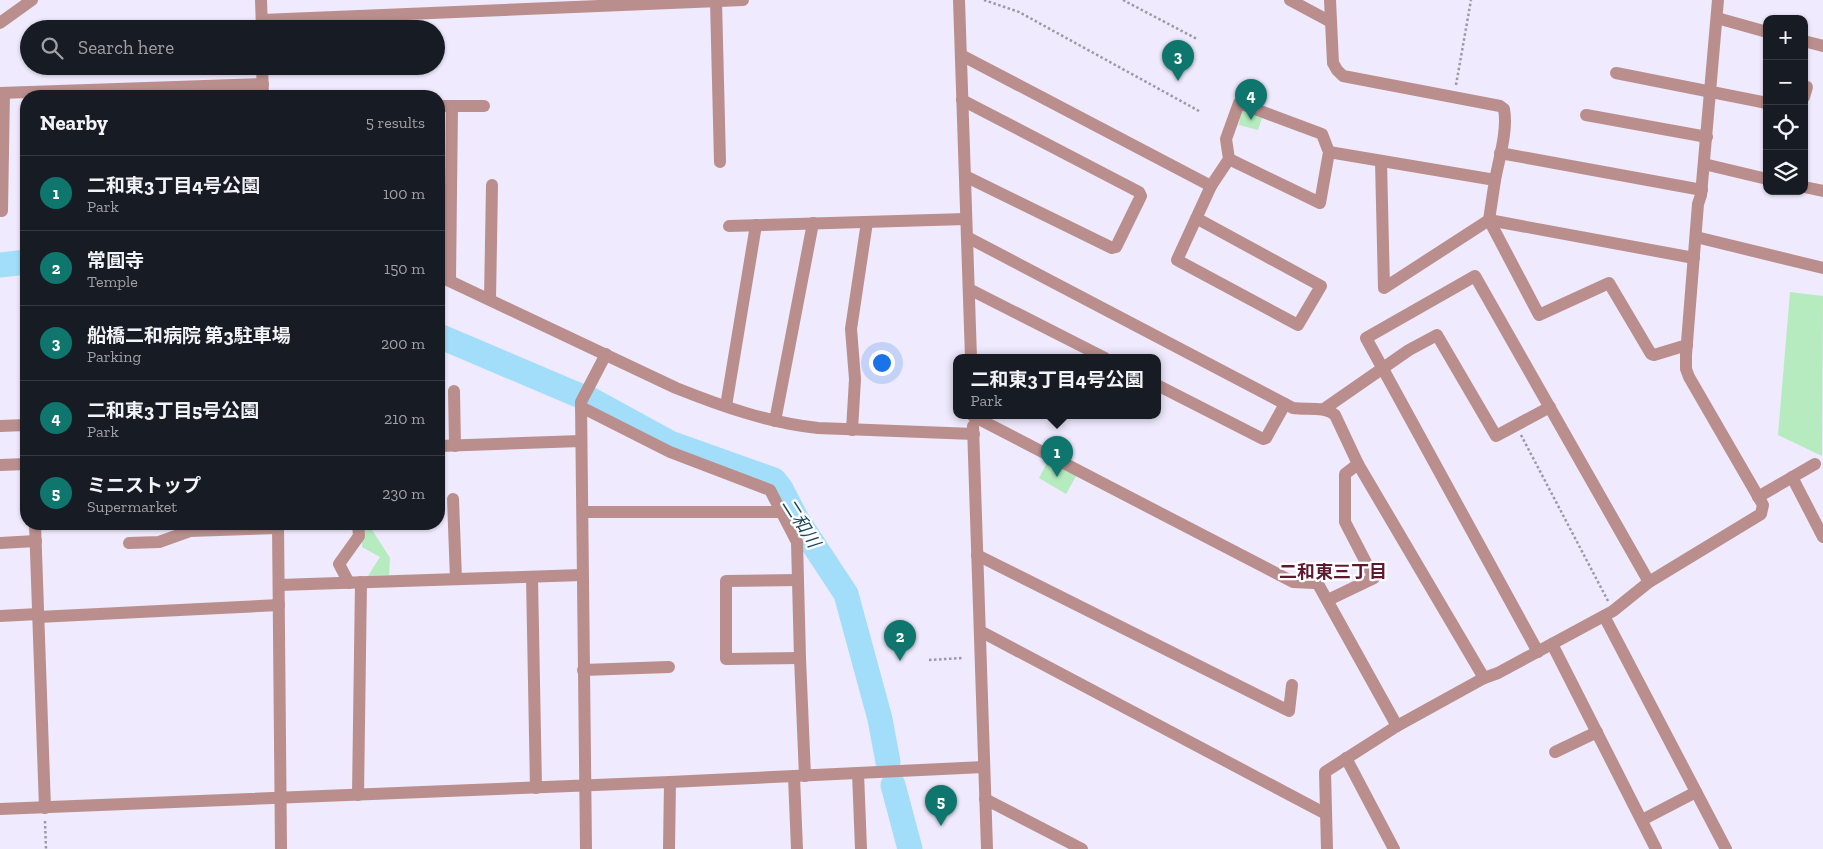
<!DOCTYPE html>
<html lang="en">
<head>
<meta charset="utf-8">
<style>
  body { margin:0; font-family:"Zilla Slab","Noto Sans JP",serif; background:#242831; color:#f1f3f6 }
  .controls { position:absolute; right:15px; top:15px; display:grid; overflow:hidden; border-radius:10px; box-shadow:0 1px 4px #0004 }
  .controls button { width:45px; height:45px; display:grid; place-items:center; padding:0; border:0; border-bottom:1px solid #363941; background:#171b24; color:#f1f3f6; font:25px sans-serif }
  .you { position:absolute; left:881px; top:362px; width:18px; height:18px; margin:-12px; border:4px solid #fff; border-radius:50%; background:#1a73e8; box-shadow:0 0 0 8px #1a73e833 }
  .badge { display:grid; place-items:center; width:32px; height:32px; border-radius:50%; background:#0f766e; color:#fff; font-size:16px; font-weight:700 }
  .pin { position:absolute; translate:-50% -41px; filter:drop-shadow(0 1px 2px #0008) }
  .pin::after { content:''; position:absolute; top:26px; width:18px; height:15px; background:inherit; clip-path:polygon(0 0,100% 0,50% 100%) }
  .popup { position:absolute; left:953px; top:354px; width:208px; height:65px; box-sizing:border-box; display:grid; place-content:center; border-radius:10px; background:#171b24; filter:drop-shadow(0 1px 4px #0005); font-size:16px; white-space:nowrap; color:#9ea1a6 }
  .popup b { font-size:19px; color:#f1f3f6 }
  .popup::after { content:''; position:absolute; left:50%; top:100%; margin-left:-10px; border:10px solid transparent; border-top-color:#171b24 }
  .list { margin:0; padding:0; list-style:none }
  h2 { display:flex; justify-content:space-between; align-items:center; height:65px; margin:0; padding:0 20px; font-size:21px }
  h2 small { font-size:16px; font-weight:400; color:#9ea1a6 }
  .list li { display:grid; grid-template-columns:32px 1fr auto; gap:15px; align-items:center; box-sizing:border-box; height:75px; padding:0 20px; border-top:1px solid #363941 }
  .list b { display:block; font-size:19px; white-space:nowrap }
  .list p { margin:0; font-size:16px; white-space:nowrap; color:#9ea1a6 }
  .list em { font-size:16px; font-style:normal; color:#9ea1a6 }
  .icon { flex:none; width:28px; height:28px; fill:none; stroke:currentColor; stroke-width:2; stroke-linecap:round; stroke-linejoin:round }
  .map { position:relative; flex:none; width:1823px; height:849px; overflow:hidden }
  .search { position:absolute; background:#171b24; box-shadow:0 1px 4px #0004; left:20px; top:20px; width:425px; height:55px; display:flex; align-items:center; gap:12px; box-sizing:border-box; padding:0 18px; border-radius:28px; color:#9ea1a6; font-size:19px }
  .panel { position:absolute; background:#171b24; box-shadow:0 1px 4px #0004; left:20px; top:90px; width:425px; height:440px; border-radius:20px }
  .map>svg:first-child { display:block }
</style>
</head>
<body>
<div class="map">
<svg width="1823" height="849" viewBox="0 0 1823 849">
  <rect width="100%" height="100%" fill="#efeafd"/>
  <g fill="#b6ebbf">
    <path d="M1248 110 1263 115 1258 130 1239 125 1241 112Z"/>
    <path d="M1790 292 1823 296 1822 456 1778 435Z"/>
    <path d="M1048 461 1076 476 1066 494 1039 478Z"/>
    <path d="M369 525 390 558 389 575 368 576 380 557 362 547 363 526Z"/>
  </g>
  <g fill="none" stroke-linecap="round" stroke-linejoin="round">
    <g stroke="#a2def9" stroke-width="25">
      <path d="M0 265 26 262"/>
      <path d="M439 336 578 395"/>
      <path d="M586 397 670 443 774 480 781 489 796 518 846 594 880 719 888 762"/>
      <path d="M893 785 910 849"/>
    </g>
    <g stroke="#9c98a5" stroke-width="2.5" stroke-dasharray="2.5 2.5" stroke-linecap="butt">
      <path d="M984 0 1019 12 1199 111"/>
      <path d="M1123 0 1197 39"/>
      <path d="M1456 85 1471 0"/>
      <path d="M1521 435 1608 601"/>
      <path d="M929 660 962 658"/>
      <path d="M45 821 46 849"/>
    </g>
    <g stroke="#ba8e8d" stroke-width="12">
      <path d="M261 0 262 29"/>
      <path d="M959 0 971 358"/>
      <path d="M1290 0 1331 22"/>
      <path d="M1330 0 1333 63 1337 70 1343 76 1500 106 1504 109C1508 130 1499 159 1495 180"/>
      <path d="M716 1 720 162"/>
      <path d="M1717 18 1767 32"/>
      <path d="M262 20 743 0"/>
      <path d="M0 23 32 0"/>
      <path d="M1804 41 1823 46"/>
      <path d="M961 55 1211 186 1177 260 1298 325 1321 286 1196 218"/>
      <path d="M262 66 263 96"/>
      <path d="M1616 73 1767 103"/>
      <path d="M0 93 263 84"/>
      <path d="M1804 97 1807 87"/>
      <path d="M962 100 1139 192 1141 196 1116 247 1112 248 965 176"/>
      <path d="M439 106H484"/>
      <path d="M1586 115 1707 137"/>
      <path d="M1329 152 1495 180 1489 220 1539 315 1609 283 1651 354 1654 355 1687 345"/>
      <path d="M1500 153 1702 190"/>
      <path d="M1381 161 1384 288 1489 220 1694 258"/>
      <path d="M1704 164 1767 179"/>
      <path d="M1211 186 1229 159 1226 139 1239 103 1322 134 1329 152 1320 203 1229 159"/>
      <path d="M1804 187 1823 191"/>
      <path d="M2 211 4 93"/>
      <path d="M729 226 966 219"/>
      <path d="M967 237 1293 408C1307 410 1325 406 1335 415L1358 464 1484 678"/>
      <path d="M1696 237 1823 268"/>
      <path d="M439 276 676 388C721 406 769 423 818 428L974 434"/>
      <path d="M450 280 452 106"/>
      <path d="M969 289 1105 358"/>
      <path d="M490 299 492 185"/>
      <path d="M1157 385 1263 439 1266 438 1285 404"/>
      <path d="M454 391 455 446"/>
      <path d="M726 406 756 225"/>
      <path d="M581 407 670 452 770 490 797 542 800 658 805 776"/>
      <path d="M1324 409 1409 350 1437 335 1496 436 1550 407"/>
      <path d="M973 416 1293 582 1314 583 1318 584 1397 726"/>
      <path d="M775 421 813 223"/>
      <path d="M0 426 26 425"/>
      <path d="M973 426 987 849"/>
      <path d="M852 430 855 379 851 329 867 222"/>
      <path d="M439 446 581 441"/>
      <path d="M0 465 26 464"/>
      <path d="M1792 477 1823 537"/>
      <path d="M1758 497 1815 464"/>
      <path d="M453 499 456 579"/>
      <path d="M583 512H781"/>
      <path d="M35 524 45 808"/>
      <path d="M278 524 281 849"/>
      <path d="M0 543 36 541"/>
      <path d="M129 543 159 542 190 531 278 528"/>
      <path d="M977 555 1289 711 1292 685"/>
      <path d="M532 577 536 788"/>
      <path d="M798 580 726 581V659L800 658"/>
      <path d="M349 583 339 564 359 536 358 524"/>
      <path d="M279 585 582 575"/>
      <path d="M1328 600 1374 578 1345 522V474L1358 464"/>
      <path d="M0 616 38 614"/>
      <path d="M1604 616 1726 849"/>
      <path d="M38 617 279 605"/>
      <path d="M980 631 1326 814"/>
      <path d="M1552 644 1656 849"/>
      <path d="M1538 652 1366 338 1475 276 1649 582"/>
      <path d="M583 670 669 667"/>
      <path d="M1555 752 1597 732"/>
      <path d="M1346 758 1394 849"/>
      <path d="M858 773 861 849"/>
      <path d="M794 777 797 849"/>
      <path d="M358 795 361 582"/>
      <path d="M985 799 1082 849"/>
      <path d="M0 809 670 782 984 767"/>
      <path d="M1642 820 1696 792"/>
      <path d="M586 849 581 402 606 354"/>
      <path d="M669 849 670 782"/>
      <path d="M1327 849 1325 772 1397 726 1484 678 1498 673 1613 611 1649 582 1761 514 1763 505 1689 377 1686 369V355L1698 204 1701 195 1718 0"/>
    </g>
  </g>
  <g text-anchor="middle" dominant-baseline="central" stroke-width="4.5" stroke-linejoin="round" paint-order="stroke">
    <g font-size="18" font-style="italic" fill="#19495b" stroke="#fff">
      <text transform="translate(801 523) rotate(58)">二和川</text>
    </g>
    <g font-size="18" font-weight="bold" fill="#5c1930" stroke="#fff">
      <text x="1333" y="572">二和東三丁目</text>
    </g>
  </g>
</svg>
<div class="controls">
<button>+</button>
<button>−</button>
<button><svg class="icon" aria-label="locate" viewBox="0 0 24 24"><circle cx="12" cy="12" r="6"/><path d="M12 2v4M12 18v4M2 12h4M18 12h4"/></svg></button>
<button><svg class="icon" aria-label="layers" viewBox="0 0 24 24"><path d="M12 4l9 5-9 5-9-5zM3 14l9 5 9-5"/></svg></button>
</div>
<div class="you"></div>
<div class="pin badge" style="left:1057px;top:477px">1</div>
<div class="popup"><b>二和東3丁目4号公園</b>Park</div>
<div class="pin badge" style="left:900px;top:661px">2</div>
<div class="pin badge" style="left:1178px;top:81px">3</div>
<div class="pin badge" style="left:1251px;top:120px">4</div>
<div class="pin badge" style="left:941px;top:826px">5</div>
<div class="search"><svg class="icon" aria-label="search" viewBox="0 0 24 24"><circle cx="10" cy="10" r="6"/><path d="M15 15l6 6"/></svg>Search here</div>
<section class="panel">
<h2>Nearby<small>5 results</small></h2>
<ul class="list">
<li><span class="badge">1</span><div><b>二和東3丁目4号公園</b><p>Park</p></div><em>100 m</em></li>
<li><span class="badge">2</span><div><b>常圓寺</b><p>Temple</p></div><em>150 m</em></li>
<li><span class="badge">3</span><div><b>船橋二和病院 第3駐車場</b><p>Parking</p></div><em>200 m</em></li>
<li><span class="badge">4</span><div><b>二和東3丁目5号公園</b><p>Park</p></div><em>210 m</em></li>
<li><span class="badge">5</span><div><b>ミニストップ</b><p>Supermarket</p></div><em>230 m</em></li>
</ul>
</section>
</div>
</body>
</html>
